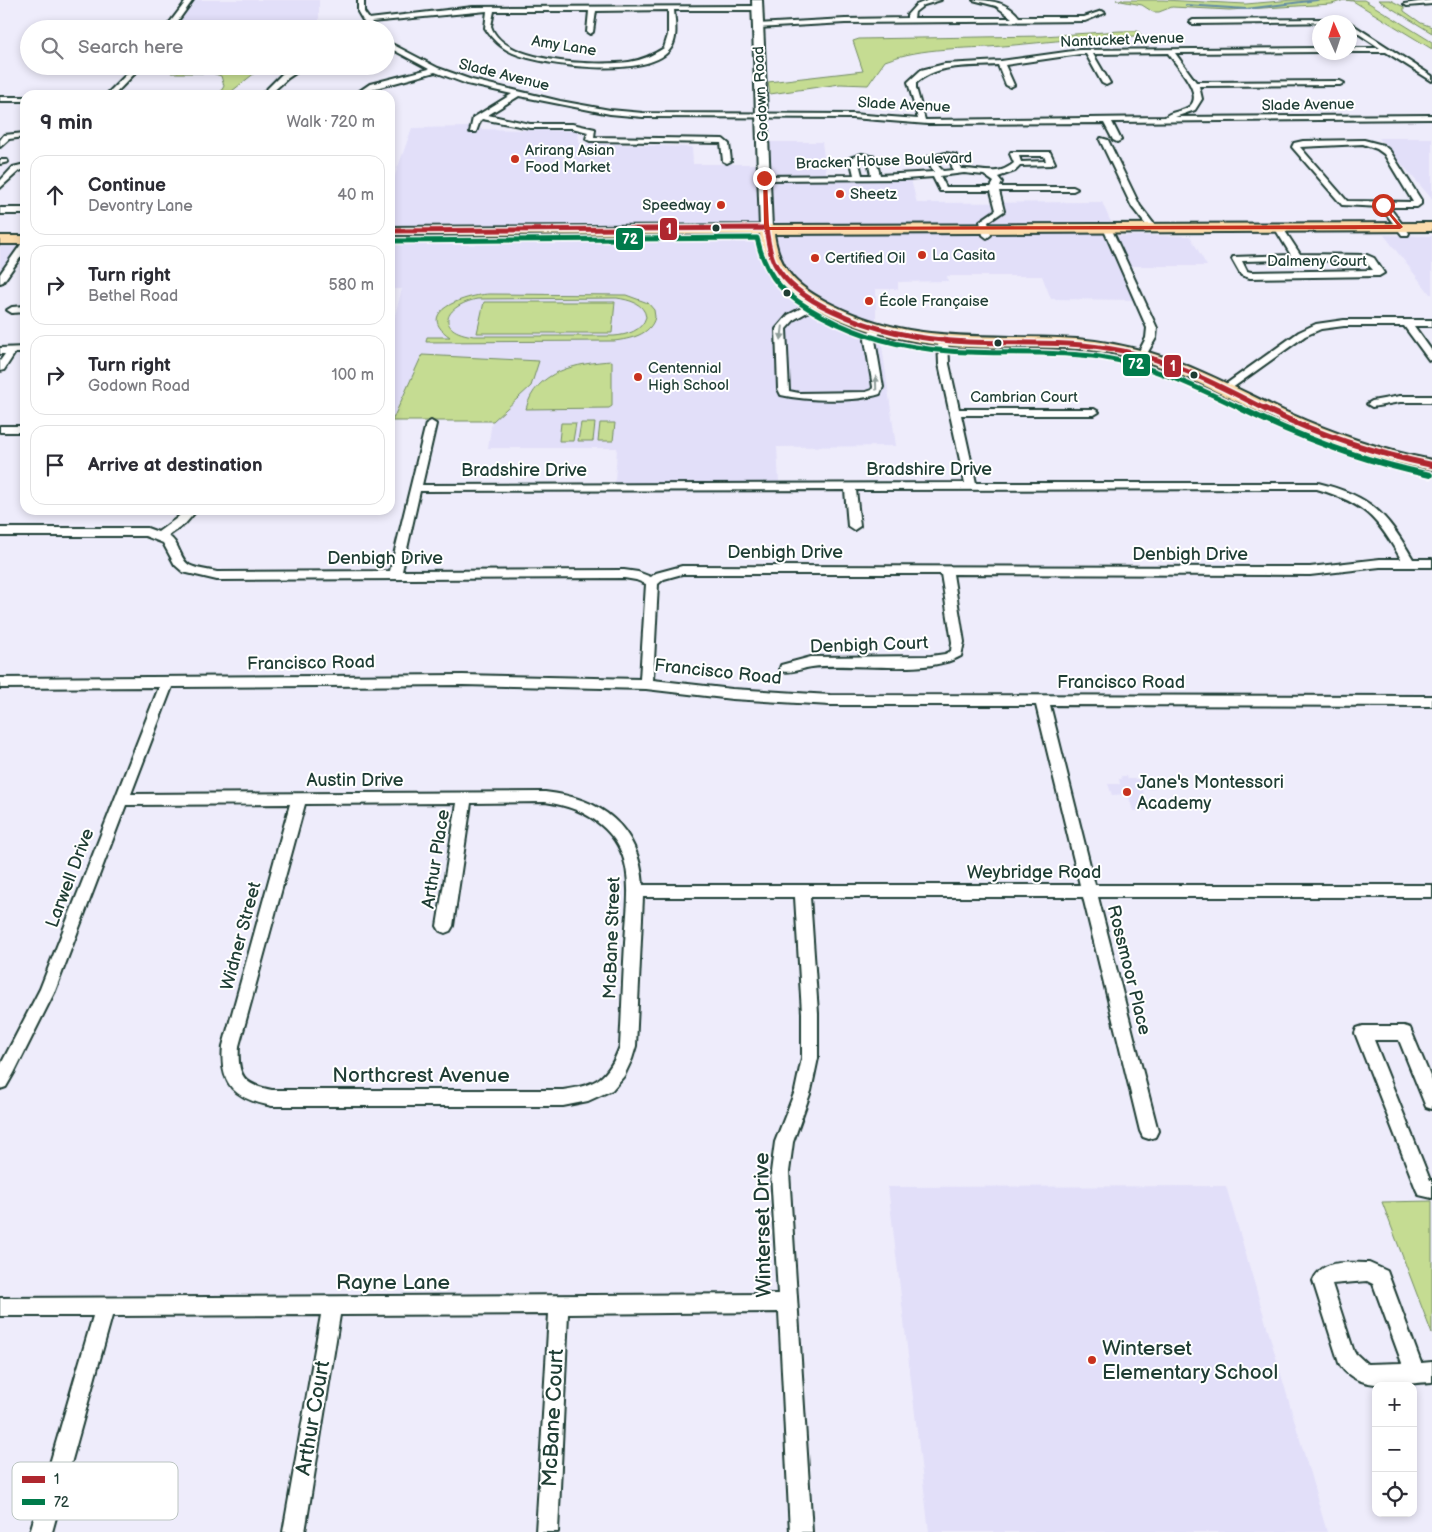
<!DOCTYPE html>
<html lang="en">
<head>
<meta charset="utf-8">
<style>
  body { margin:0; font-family:"Balsamiq Sans",sans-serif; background:#f7f7f7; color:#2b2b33 }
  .controls { position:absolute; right:15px; bottom:15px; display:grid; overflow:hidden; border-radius:10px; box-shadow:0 2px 8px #0003 }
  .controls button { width:45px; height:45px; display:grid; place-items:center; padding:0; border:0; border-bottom:1px solid #e1e1e2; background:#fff; color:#2b2b33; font:25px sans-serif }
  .compass { position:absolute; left:1312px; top:15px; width:45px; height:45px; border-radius:50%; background:#fff; box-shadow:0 2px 8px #0003; rotate:357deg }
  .stop { position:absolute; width:15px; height:15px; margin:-11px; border:4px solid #c8321e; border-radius:50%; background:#fff }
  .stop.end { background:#c8321e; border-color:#fff; box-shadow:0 1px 5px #0008 }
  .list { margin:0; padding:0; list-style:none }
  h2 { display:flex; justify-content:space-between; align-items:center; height:65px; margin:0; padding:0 20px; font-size:21px }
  h2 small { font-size:16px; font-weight:400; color:#7c7c81 }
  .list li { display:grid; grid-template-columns:32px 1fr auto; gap:15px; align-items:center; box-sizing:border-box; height:80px; margin:0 10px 10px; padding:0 10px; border:1px solid #e1e1e2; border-radius:15px }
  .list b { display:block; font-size:19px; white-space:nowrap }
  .list p { margin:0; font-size:16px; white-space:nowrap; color:#7c7c81 }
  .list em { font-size:16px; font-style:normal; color:#7c7c81 }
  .icon { flex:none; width:28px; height:28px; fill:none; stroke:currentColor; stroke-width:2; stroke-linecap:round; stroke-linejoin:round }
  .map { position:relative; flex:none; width:1432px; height:1532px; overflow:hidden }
  .search { position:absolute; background:#fff; box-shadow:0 2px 8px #0003; left:20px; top:20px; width:375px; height:55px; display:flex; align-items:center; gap:12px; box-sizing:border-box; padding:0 18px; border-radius:28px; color:#7c7c81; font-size:19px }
  .panel { position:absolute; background:#fff; box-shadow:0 2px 8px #0003; left:20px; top:90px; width:375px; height:425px; border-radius:15px }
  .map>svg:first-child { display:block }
</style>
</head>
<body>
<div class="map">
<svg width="1432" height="1532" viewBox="0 0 1432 1532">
  <rect width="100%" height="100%" fill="#eeecfb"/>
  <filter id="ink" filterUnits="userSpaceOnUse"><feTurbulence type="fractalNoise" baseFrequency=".02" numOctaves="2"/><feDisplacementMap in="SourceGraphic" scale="10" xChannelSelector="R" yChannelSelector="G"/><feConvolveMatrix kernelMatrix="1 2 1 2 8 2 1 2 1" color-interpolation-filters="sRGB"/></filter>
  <g filter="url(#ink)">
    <g fill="#e2dff9">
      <path d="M193 0H319V29H172Z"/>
      <path d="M469 127 476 129 579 131 578 143 692 147 693 164H764L763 142H822L827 180H911L917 203 1102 202 1117 236H1190L1207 266H1124L1139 300 1051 299 1042 276H947L948 281 898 282V289H876V323L880 332 896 446 777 447 779 483H615L617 448H488L492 421H390V333L402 289H390V239L630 237 747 241 756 243 753 226 390 229V189L412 128Z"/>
      <path d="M1379 138H1432V199Z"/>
      <path d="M1384 235 1432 236V294H1430Z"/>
      <path d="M0 244H20L0 271Z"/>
      <path d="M1121 776H1127L1128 779H1152L1155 789H1143L1144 794H1142L1147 811H1133L1128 794 1112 795 1108 784H1120L1119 779H1122Z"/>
      <path d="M1226 1186 1327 1532H929L888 1187Z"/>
    </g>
    <g fill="#c5dc92" stroke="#728c63" fill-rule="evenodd">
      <path d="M1116 0H1163L1246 4 1293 0H1364L1432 42V49L1353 1 1344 0 1332 4 1229 10 1172 7 1159 12H1153L1142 5Z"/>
      <path d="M1378 0H1390L1404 7V11L1421 23 1432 27V33Z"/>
      <path d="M1120 31H1138L1142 36C1095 36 1050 42 1003 46 964 49 923 47 885 61L868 85 840 84 770 94 768 82 863 71 853 41 859 39 1043 36Z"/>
      <path d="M175 66H251L261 68 227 95H219L224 86 221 76 212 73H171Z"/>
      <path d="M489 294 626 295 648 303 654 310 655 317C651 335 630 339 614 341L426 342 427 337H450C412 311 468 295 489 294ZM617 298C629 300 644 303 646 317 642 331 627 335 614 336H474C434 331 444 306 477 299Z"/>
      <path d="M484 302H615L612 333H477Z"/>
      <path d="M422 355 539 361 531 386 493 421H392Z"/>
      <path d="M612 361V406L609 408 526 409C535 371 577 363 612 361Z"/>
      <path d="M561 423H576L573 441H559Z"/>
      <path d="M581 423H595L593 441H578Z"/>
      <path d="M600 423H615L613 441H598Z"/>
      <path d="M1432 1201V1334L1382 1202Z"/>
    </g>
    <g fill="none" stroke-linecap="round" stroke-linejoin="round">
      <path stroke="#648da3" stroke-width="2" d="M1186 5 1246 9 1317 0"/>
      <g stroke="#1f3d34" stroke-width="4">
        <g id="minor">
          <path d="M187 0H193L172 29H165Z"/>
          <path d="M358 0H364V12L369 19 473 7 757 6 760 8 757 10H674C675 22 678 38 671 48 651 80 543 66 513 53 500 47 493 40 485 28L487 11 371 22 374 28 368 29 358 12ZM668 10V35L664 48C653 55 643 60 629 62 596 66 503 64 491 26L494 11H589L587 32 590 34 593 32 596 11Z"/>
          <path d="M929 0H941L924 5 915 12 914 18H1012L996 6 973 0C990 0 1008 2 1019 17H1084L1102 11 1105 13 1085 21 845 23 757 28 754 26 757 24 845 19 907 18V15L916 5Z"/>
          <path d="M1432 0V4L1407 6 1404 4Z"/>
          <path d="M1327 19 1345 22 1193 24 1190 22 1193 20Z"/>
          <path d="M1350 23 1432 76V81L1386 52H1350V48H1380L1350 28Z"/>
          <path d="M386 41 438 68 472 80 560 101 610 110 643 113 852 114 918 119 908 82 921 70 945 64 1001 61 1080 50 1320 48V52L1175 53 1196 82 1340 81 1344 83 1340 85 1199 86 1202 99 1195 110 1175 117 1432 115V119L1112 122 1121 140 1117 142 1113 140 1104 123 928 124 852 118 643 117 610 114 519 96 488 115 530 124H572L595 129 594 137 723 139 729 144 731 161 727 163 723 161 721 143 590 141 586 139 588 132 572 128H530L482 119 480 121 476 132H470L473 118 512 94 467 84 435 72 376 88 363 95H354L370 84 429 69 386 46ZM1168 53C1176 65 1204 94 1190 106 1183 112 1171 111 1165 117L925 120 916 88V83C939 63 970 67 998 65L1006 85 1010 87 1014 85 1005 65 1080 54H1086L1102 83 1106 85 1110 83 1093 54Z"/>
          <path d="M135 66H142L114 95H106Z"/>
          <path d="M297 66H306L288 78 269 95H261L282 74Z"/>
          <rect x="0" y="97" width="25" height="4"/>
          <path d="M25 133V137L9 139 0 147V140L4 135Z"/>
          <path d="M1101 138 1108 140 1140 206 1157 228 1156 230H1150L1132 207 1100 140Z"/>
          <path d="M1364 140 1383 145 1390 151 1421 200V204L1417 207H1389L1409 233 1408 235H1402L1381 207 1342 205 1292 147 1294 143 1303 141ZM1363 144 1377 149 1384 154 1413 202 1347 201 1300 147Z"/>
          <path d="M1011 152H1050L1055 163 1051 165 1020 166 1015 171 998 177 1002 182 1000 187H1073L1077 189 1073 191H999L1004 211 988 222 991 235 987 238 983 235 980 221 996 210 991 191H940L933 177 905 179 764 180 760 178 764 176 854 175 850 158 862 154 875 157 880 175 934 172 931 168 928 157 946 153 956 155 961 169C981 168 996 178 1014 163L1010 154ZM1019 156H1044L1046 161 1021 162ZM946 157 950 158 953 170 943 171 939 167 936 159ZM862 158 868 160 871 175H862L858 159ZM964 173 984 175 994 182 991 187H946L940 176Z"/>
          <path d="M0 160H7L8 162 0 164Z"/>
          <path d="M25 164V169L19 171 0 188V181L13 167Z"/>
          <rect x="0" y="208" width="25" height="6"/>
          <path d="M1278 224 1281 225 1300 254 1367 255 1374 258 1384 273 1379 276 1250 278 1241 275 1232 259 1233 257 1291 255 1274 227ZM1297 260 1365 261 1373 270 1251 272 1247 271 1242 261Z"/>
          <path d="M1107 225 1111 228 1157 328 1156 338 1145 357H1139L1137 355 1146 338 1147 328 1103 228Z"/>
          <path d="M25 242V251L3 282 0 283V274L22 243Z"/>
          <path d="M817 300 822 303 820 305 795 319 786 329 789 391 799 393 866 392 872 390 873 387 865 340C867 334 872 327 878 325L883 328 875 340 883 387 880 394C856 402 806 401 781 395L778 389 776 329 788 315Z"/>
          <path d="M25 306V312L12 313 7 310 12 307Z"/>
          <path d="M1344 320H1432V326H1414L1432 351V361L1429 360 1404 326H1344L1321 329 1305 336 1228 391 1224 392 1219 389 1299 332 1316 324Z"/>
          <path d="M943 337 948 340 949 364 959 409H1094L1099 412 1094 415H961L976 483H1318C1371 496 1386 513 1413 559H1432V567H1380L1310 575 953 574 964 642 961 656C927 676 853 662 812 667 802 668 791 674 781 671L780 668 781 665 811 657 931 656 945 654 951 651 952 642 941 574H682L664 579 658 584 653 680 732 689 830 695 1432 696V706L1050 705 1095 885H1432V897H1098L1158 1131 1155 1137 1149 1139 1143 1137 1140 1131 1083 897H810L818 1013V1058L811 1091 793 1142 789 1172 812 1532H790L779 1312 568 1314 558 1532H536L549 1314 340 1315 305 1532H283L321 1315 112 1316 52 1532H30L93 1316H0V1298L778 1294 771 1172 775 1142 795 1091 802 1058V1013L795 897H643L636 1046 632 1059 624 1076 612 1090 588 1101 563 1106H272C235 1099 219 1085 223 1046L290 804 126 805 55 991 14 1073 6 1087 0 1089V1066L40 989 159 687 0 688V678L463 675 640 679 646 584 636 580 624 578 217 580 183 572 175 565 163 543 145 536H0V528H147L158 532 177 518 185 510H197L185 524 168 536C179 541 179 558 189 565 196 569 209 570 217 572L390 571 426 424 431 421 436 424 422 485 965 483 939 364 938 340ZM1317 489C1364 503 1377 517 1401 559H1380L1310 567 682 566 656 573 651 577 638 572 624 570 402 571 420 491 845 490 848 526 854 530 860 526 856 490ZM463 685 646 689 732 699 830 705H1036L1080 885H643C639 826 601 798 545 792L131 794 172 687ZM545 802C566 805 585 811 601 825 638 856 627 900 625 943 623 977 622 1012 620 1046 608 1079 596 1085 563 1090H272C243 1085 237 1075 239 1046L305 804 457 803 437 926 440 931 445 933 450 931 453 926 471 803Z"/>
          <path d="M25 347V353H15L4 370 0 371V361L5 354H0V348Z"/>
          <path d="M1400 396H1432V402H1400L1372 407 1367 404 1372 401Z"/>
          <rect x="0" y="426" width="25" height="6"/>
          <path d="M1363 1026H1404L1410 1028 1432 1081V1109L1426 1107 1399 1040H1374L1430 1180H1432V1198L1419 1195 1416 1189 1355 1033 1357 1028Z"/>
          <path d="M1369 1263 1387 1271 1421 1363 1432 1362V1382C1403 1383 1356 1394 1339 1363L1313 1281C1322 1258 1348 1263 1369 1263ZM1367 1281 1373 1284 1402 1363 1367 1364 1354 1352 1332 1284Z"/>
        </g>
      </g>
      <g stroke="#1f3d34" stroke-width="4">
        <path id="secondary" d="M752 0H762L772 228 766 232 760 228Z"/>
      </g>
      <g stroke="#1f3d34" stroke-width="4">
        <g id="primary">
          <path d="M1432 223V231L774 234C780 273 799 288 833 305 915 346 990 333 1077 339 1102 341 1127 346 1151 353 1198 367 1241 391 1286 412 1333 433 1381 450 1432 460V470C1377 460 1325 443 1275 419 1229 399 1185 373 1137 359 1082 343 1025 349 968 347 918 345 868 334 823 312 787 294 765 274 760 234L390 235V227L761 225 766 224 771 225Z"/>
          <rect x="0" y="236" width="25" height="8"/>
        </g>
      </g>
      <use href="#minor" fill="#fff" fill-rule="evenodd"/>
      <use href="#secondary" fill="#fff" fill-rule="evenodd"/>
      <use href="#primary" fill="#fcdcac" fill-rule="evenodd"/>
      <g stroke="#fff" stroke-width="8">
        <path id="bus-1-far1" d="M390 231 766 228C768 240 769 253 775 264 787 287 811 301 833 311 875 331 922 340 968 342 1020 344 1072 340 1123 351 1173 361 1219 386 1265 409"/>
      </g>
      <g stroke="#fff" stroke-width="9">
        <path id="bus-1" d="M1263 408C1317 434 1373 453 1432 465"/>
      </g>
      <g stroke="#fff" stroke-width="8">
        <path id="bus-2-far1" d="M390 241 757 238C766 279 786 297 822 316 861 337 905 348 949 351 999 355 1050 350 1100 357 1151 365 1197 387 1242 409"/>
      </g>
      <g stroke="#fff" stroke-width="9">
        <path id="bus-2" d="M1240 408C1301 438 1363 461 1430 475"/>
      </g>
      <use href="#bus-1-far1" stroke="#af272f" stroke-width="5"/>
      <use href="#bus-1" stroke="#af272f" stroke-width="6"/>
      <use href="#bus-2-far1" stroke="#007b4b" stroke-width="5"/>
      <use href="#bus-2" stroke="#007b4b" stroke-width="6"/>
    </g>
    <defs><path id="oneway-solid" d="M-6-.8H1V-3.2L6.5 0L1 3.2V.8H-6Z" transform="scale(1.25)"/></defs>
    <g fill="#8f9e9a">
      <use href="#oneway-solid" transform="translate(782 333) rotate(97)"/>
      <use href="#oneway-solid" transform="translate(876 383) rotate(-92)"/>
    </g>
  </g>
  <path fill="#c8321e" d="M763 176 767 178 769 227 1397 225 1381 205 1383 204 1403 227 1400 229 766 230 764 228Z"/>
  <g fill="#c8321e" stroke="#fff" stroke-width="2">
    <circle cx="515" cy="159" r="5"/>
    <circle cx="840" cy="194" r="5"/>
    <circle cx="721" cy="205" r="5"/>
    <circle cx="922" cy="255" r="5"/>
    <circle cx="815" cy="258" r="5"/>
    <circle cx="869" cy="301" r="5"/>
    <circle cx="638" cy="377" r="5"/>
    <circle cx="1127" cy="792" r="5"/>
    <circle cx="1092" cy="1360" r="5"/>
  </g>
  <g fill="#1f3d34" stroke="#fff" stroke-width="2">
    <circle cx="716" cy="228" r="4.5"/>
    <circle cx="787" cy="293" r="4.5"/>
    <circle cx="998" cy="343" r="4.5"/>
    <circle cx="1194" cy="375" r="4.5"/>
  </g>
  <g text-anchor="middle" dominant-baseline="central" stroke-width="4" stroke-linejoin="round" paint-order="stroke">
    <g font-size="15" fill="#1f3d34" stroke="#fff">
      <text transform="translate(1122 40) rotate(-2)">Nantucket Avenue</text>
      <text transform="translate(564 46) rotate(9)">Amy Lane</text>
      <text transform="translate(504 75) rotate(14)">Slade Avenue</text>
      <text transform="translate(761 94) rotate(-93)">Godown Road</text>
      <text transform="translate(904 105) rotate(3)">Slade Avenue</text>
      <text transform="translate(1308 105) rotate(-1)">Slade Avenue</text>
      <text transform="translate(884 161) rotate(-2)">Bracken House Boulevard</text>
      <text x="1317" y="261">Dalmeny Court</text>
      <text x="1024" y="397">Cambrian Court</text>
    </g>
    <g font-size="15" fill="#1f3d34" stroke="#fff" text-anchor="start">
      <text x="525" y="150">Arirang Asian<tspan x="525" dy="17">Food Market</tspan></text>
      <text x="850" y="194">Sheetz</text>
      <text x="711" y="205" text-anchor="end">Speedway</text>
      <text x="932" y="255">La Casita</text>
      <text x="825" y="258">Certified Oil</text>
      <text x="879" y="301">École Française</text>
      <text x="648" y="368">Centennial<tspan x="648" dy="17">High School</tspan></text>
    </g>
    <g font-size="18" fill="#1f3d34" stroke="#fff">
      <text x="929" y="469">Bradshire Drive</text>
      <text x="524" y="470">Bradshire Drive</text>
      <text x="785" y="552">Denbigh Drive</text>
      <text x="1190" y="554">Denbigh Drive</text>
      <text x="385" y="558">Denbigh Drive</text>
      <text transform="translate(869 645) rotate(-2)">Denbigh Court</text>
      <text transform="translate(311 663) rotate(-1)">Francisco Road</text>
      <text transform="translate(718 672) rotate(6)">Francisco Road</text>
      <text x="1121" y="682">Francisco Road</text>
      <text x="355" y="780">Austin Drive</text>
      <text transform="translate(436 859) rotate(-81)">Arthur Place</text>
      <text x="1034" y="872">Weybridge Road</text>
      <text transform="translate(70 878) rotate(-69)">Larwell Drive</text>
      <text transform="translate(241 936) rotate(-75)">Widner Street</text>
      <text transform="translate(612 938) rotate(-88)">McBane Street</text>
      <text transform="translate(1129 970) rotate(76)">Rossmoor Place</text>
    </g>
    <g font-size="18" fill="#1f3d34" stroke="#fff" text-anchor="start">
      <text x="1137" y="782">Jane's Montessori<tspan x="1137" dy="21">Academy</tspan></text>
    </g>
    <g font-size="21" fill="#1f3d34" stroke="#fff">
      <text x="421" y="1075">Northcrest Avenue</text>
      <text transform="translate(763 1225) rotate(-91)">Winterset Drive</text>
      <text x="393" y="1282">Rayne Lane</text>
      <text transform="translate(313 1418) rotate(-80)">Arthur Court</text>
      <text transform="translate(553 1418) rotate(-87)">McBane Court</text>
    </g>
    <g font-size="21" fill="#1f3d34" stroke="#fff" text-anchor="start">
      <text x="1102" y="1348">Winterset<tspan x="1102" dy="24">Elementary School</tspan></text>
    </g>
  </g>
  <rect x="12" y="1462" width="166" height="58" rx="8" fill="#fff" stroke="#bcc5c2" stroke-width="1"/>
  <rect x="22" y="1476" width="23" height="7" fill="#af272f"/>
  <rect x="22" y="1499" width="23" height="6" fill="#007b4b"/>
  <g font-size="14" fill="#1f3d34">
    <text x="54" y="1484">1</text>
    <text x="54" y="1507">72</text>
  </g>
  <g stroke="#fff" stroke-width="2">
    <rect x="659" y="217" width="19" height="24" rx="5" fill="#af272f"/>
    <rect x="615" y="227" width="29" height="24" rx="5" fill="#007b4b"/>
    <rect x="1122" y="353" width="29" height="24" rx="5" fill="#007b4b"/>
    <rect x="1163" y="354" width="19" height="24" rx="5" fill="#af272f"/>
  </g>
  <g font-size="14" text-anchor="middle" font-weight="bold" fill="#fff">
    <text x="669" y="234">1</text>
    <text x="630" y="244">72</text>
    <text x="1136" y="369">72</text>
    <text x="1173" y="371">1</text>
  </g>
</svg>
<div class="controls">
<button>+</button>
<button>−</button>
<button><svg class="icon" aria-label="locate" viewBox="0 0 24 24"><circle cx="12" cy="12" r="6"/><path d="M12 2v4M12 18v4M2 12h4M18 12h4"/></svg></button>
</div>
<svg class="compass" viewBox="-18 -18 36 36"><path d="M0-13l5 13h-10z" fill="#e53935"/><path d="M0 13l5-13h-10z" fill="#7c7c81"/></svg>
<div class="stop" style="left:1383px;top:205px"></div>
<div class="stop end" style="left:764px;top:178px"></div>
<div class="search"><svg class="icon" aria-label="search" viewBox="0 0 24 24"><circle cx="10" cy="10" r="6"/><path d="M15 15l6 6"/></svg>Search here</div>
<section class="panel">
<h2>9 min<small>Walk · 720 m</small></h2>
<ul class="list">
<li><svg class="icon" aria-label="ahead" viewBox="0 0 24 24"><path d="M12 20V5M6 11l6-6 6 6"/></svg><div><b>Continue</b><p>Devontry Lane</p></div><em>40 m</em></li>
<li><svg class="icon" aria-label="right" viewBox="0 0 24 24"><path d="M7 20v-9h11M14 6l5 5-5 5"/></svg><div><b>Turn right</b><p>Bethel Road</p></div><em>580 m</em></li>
<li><svg class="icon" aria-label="right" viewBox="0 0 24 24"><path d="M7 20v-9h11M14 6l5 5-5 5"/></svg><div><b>Turn right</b><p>Godown Road</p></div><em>100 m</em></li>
<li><svg class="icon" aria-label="arrive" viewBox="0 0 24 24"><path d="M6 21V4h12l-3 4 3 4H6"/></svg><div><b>Arrive at destination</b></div></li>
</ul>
</section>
</div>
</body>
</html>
